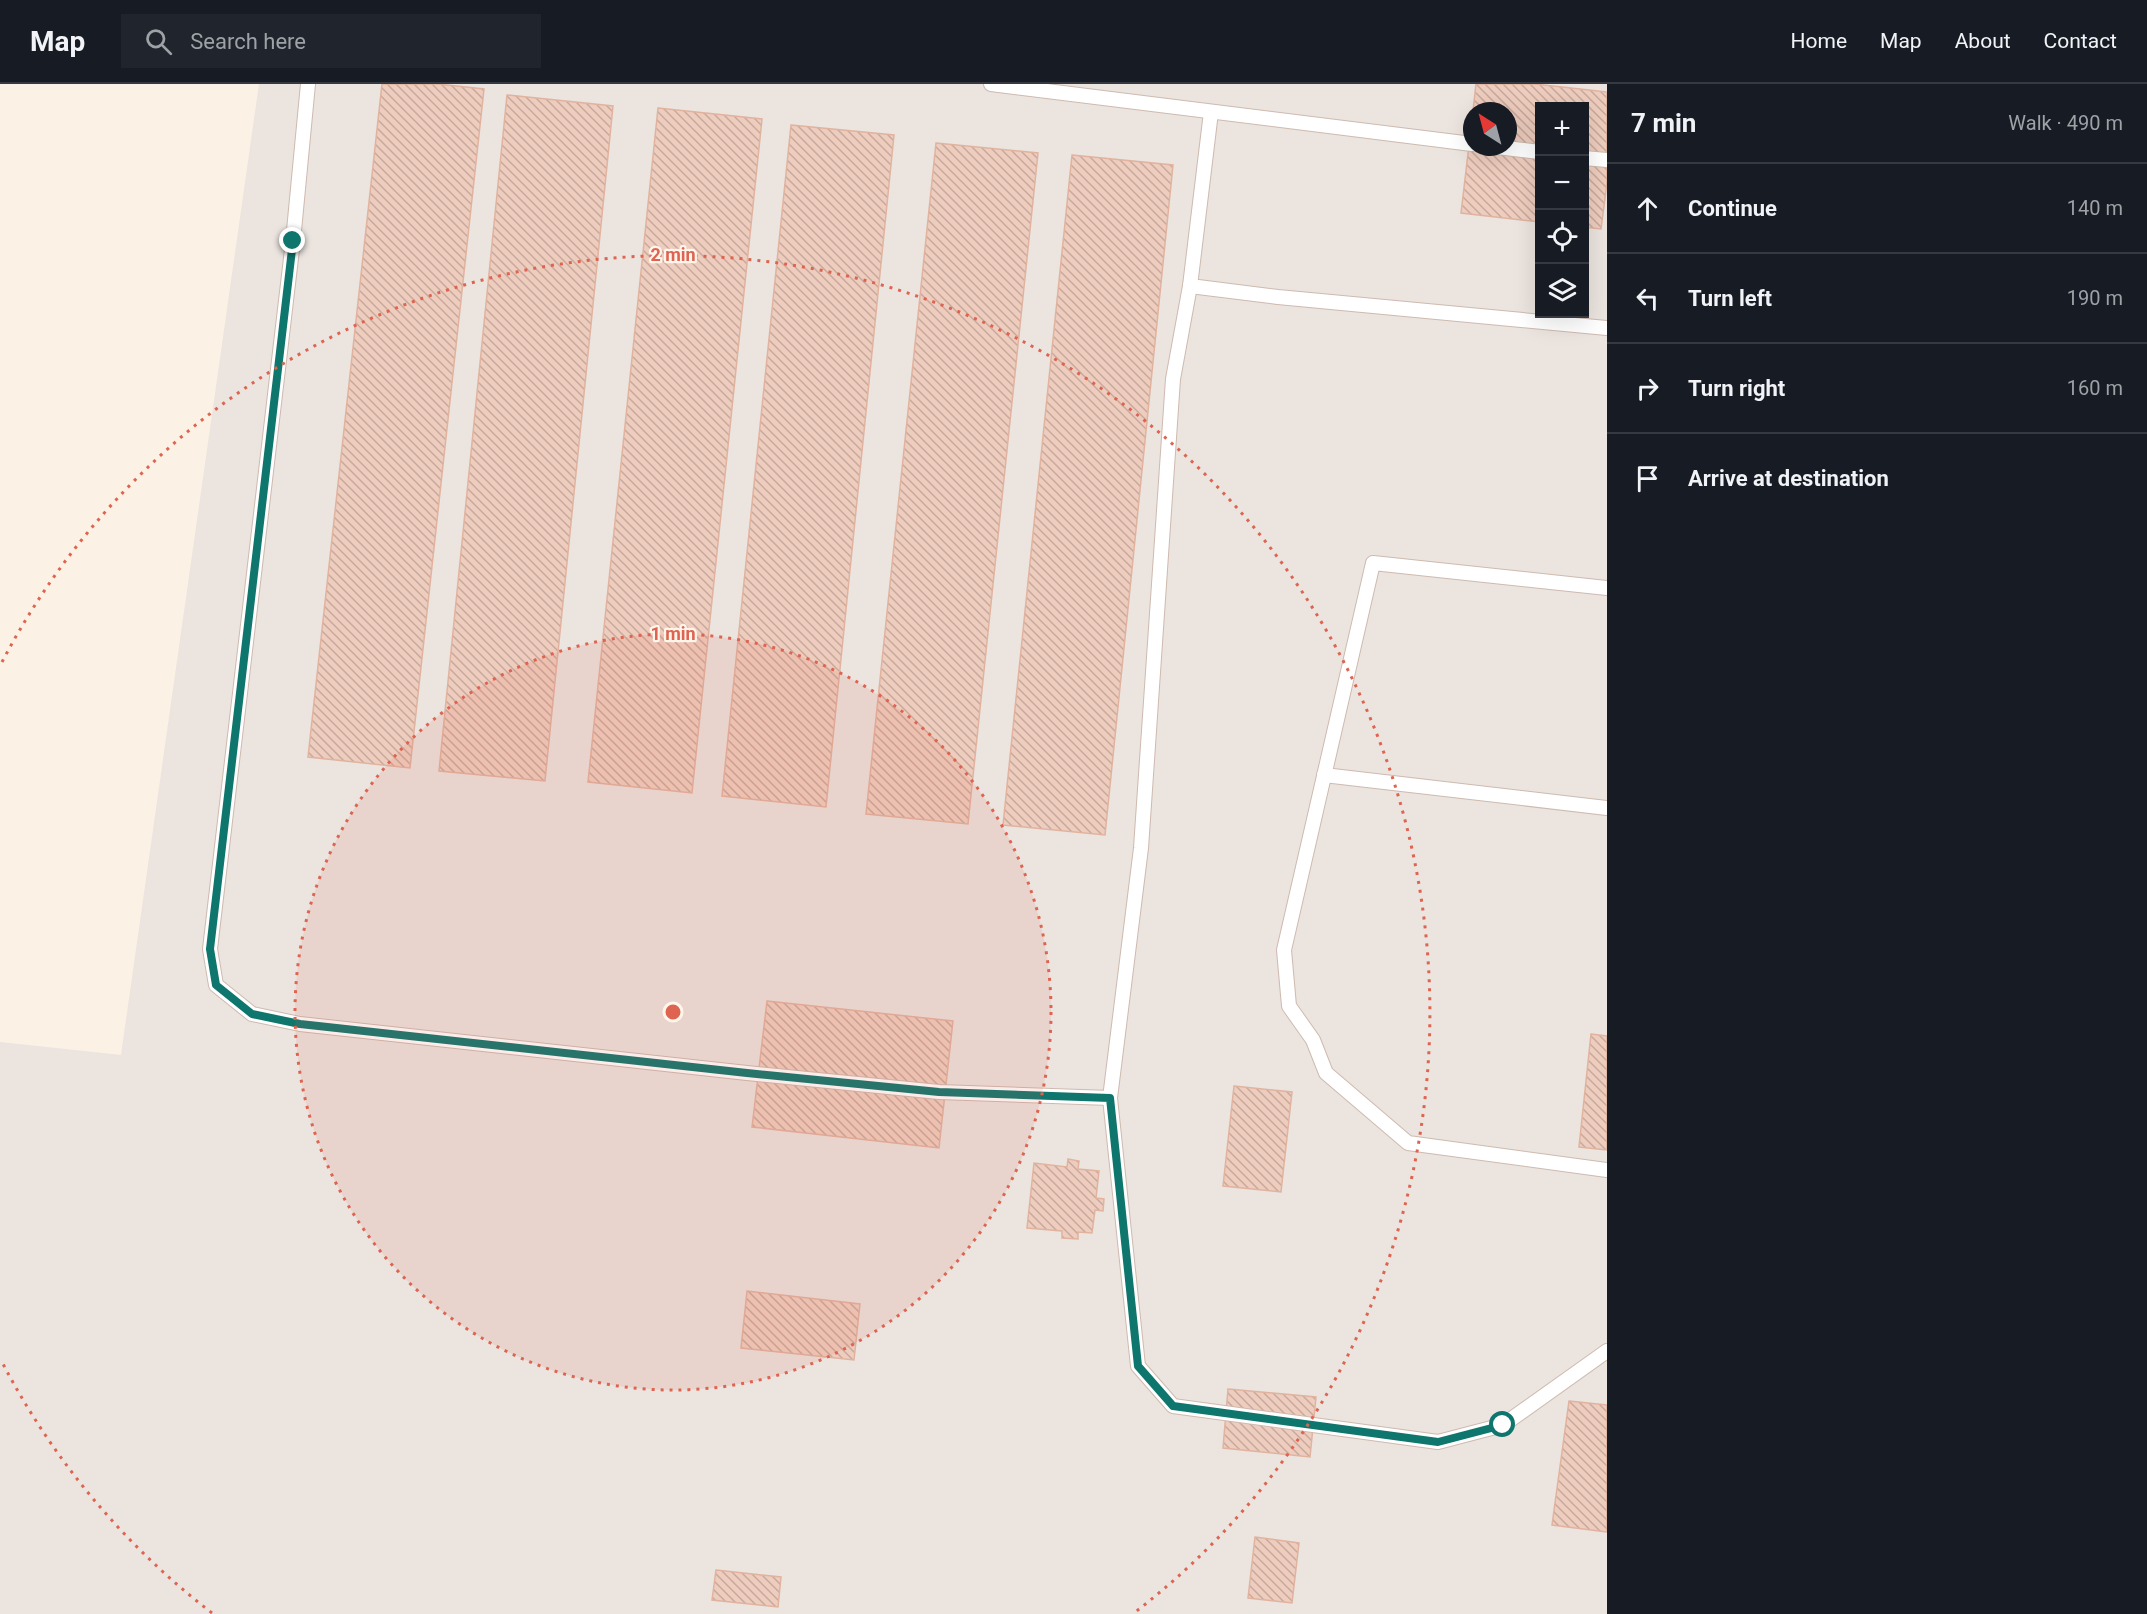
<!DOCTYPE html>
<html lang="en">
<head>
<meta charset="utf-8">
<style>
  body { margin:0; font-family:Roboto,sans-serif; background:#20242c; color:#f1f3f6 }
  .controls { position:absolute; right:18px; top:18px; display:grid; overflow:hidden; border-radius:0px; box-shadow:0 6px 24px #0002 }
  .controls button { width:54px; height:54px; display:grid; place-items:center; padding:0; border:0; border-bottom:2px solid #363941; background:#171b24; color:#f1f3f6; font:30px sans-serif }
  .compass { position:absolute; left:1463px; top:18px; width:54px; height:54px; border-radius:50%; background:#171b24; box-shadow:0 6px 24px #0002; rotate:324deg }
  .stop { position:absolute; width:18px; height:18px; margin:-14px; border:4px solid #0f766e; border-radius:50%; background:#fff }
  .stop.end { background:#0f766e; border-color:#fff; box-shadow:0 2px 6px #0008 }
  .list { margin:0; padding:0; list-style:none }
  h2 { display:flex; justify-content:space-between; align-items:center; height:78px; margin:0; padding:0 24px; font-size:26px }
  h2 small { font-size:20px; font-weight:400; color:#9ea1a6 }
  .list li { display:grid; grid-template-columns:39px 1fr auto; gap:18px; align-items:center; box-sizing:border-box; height:90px; padding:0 24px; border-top:2px solid #363941 }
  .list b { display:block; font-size:22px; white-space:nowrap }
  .list em { font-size:20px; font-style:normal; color:#9ea1a6 }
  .icon { flex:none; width:33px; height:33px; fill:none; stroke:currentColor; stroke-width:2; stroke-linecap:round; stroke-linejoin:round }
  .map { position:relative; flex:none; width:1607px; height:1530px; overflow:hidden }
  header { display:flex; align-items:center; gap:36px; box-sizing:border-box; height:84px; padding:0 30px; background:#171b24; border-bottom:2px solid #363941 }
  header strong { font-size:28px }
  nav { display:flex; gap:33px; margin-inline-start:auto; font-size:21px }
  .search { width:420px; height:54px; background:#20242c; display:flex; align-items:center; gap:15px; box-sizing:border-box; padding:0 21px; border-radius:0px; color:#9ea1a6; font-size:22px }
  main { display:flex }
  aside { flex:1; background:#171b24 }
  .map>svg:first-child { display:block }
</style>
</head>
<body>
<header>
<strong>Map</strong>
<div class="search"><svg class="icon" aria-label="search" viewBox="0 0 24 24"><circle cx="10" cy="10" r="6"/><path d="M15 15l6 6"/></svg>Search here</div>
<nav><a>Home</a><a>Map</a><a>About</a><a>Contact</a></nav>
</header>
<main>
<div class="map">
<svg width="1607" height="1530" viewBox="0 0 1607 1530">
  <defs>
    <pattern id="building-back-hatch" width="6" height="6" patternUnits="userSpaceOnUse" patternTransform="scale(1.5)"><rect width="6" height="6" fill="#efcdbe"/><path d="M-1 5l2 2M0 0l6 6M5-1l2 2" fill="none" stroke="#c6a99d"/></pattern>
  </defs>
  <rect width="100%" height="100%" fill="#fbf1e5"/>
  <path fill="#ebe4df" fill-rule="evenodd" d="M259 0H1607V1530H0V958L121 971ZM1540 22H1584V230H1540ZM1472 27H1508V63H1472Z"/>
  <g fill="url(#building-back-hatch)" stroke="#e1b39f" stroke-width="1.5">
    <path d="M382 0H438L484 5 410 684 308 673Z"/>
    <path d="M1476 0H1535L1607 8V99L1601 145 1584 143V22H1540V138L1461 129 1472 36V63H1508V27H1473Z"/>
    <path d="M507 11 613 22 545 697 439 687Z"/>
    <path d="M658 24 762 35 692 709 588 698Z"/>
    <path d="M791 41 894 51 826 723 722 712Z"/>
    <path d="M936 59 1038 69 968 740 866 730Z"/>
    <path d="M1072 71 1173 81 1105 751 1003 741Z"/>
    <path d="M767 917 953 937 939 1064 752 1043Z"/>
    <path d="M1591 950 1607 952V1066L1579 1063Z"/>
    <path d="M1234 1002 1292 1008 1281 1108 1223 1102Z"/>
    <path d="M1068 1075 1079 1077 1078 1085 1099 1087 1096 1114 1104 1115 1103 1127 1095 1126 1092 1149 1078 1148V1155L1062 1154V1147L1027 1144 1034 1079 1067 1083Z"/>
    <path d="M747 1207 860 1220 854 1276 741 1264Z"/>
    <path d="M1228 1305 1316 1313 1310 1373 1223 1364Z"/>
    <path d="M1569 1317 1607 1321V1448L1552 1441Z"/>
    <path d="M1255 1453 1299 1459 1292 1519 1248 1514Z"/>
    <path d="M716 1486 781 1493 778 1523 712 1516Z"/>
  </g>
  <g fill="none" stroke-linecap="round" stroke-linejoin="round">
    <g stroke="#cebaaf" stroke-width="16">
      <g id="lane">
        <path d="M308 0 293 157 210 865 216 901 252 930 300 940 747 989 939 1008 1110 1014"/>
        <path d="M991 0 1472 60"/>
        <path d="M1211 28 1190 202 1173 295 1141 764 1110 1014 1138 1282 1173 1322 1438 1358 1503 1341 1607 1267"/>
        <path d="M1497 63 1540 68"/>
        <path d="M1584 74 1607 76"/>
        <path d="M1190 202 1278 213 1607 244"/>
        <path d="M1607 504 1373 479 1284 866 1289 922 1313 956 1326 989 1408 1059 1607 1086"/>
        <path d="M1324 691 1607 724"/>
      </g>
    </g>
    <use href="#lane" stroke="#fff" stroke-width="14"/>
  </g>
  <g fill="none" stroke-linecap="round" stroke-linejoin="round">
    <path stroke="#0f766e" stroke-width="8" d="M293 157 210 865 216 901 252 930 300 940 747 989 939 1008 1110 1014 1138 1282 1173 1322 1438 1358 1503 1341"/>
  </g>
  <circle cx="673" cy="928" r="378" fill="#de6451" fill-opacity=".12"/>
  <g fill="none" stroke="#de6451" stroke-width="3" stroke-dasharray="3 6">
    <circle cx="673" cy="928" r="378"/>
    <path d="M212 1529A757 757 0 0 1 2 1278M2 578A757 757 0 1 1 1134 1529"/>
  </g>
  <circle cx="673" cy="928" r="9" fill="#de6451" stroke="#fef5eb" stroke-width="3"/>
  <g font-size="18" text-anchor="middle" font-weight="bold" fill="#de6451" stroke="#fef5eb" stroke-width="4.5" stroke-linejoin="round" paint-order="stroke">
    <text x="673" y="177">2 min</text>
    <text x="673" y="556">1 min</text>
  </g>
</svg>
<div class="controls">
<button>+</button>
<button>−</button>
<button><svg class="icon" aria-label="locate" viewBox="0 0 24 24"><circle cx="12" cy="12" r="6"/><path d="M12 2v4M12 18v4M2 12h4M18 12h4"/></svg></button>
<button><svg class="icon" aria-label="layers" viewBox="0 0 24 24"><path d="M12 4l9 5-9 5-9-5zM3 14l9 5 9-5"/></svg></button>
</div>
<svg class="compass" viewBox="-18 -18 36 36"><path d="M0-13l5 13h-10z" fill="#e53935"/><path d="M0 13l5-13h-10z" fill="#9ea1a6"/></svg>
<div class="stop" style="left:1503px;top:1341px"></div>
<div class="stop end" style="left:293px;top:157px"></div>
</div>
<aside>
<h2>7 min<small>Walk · 490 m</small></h2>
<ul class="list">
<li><svg class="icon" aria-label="ahead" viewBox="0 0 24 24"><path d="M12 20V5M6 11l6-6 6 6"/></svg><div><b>Continue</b></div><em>140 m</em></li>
<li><svg class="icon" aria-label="left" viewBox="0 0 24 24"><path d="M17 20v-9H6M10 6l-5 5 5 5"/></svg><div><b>Turn left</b></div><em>190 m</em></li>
<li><svg class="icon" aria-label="right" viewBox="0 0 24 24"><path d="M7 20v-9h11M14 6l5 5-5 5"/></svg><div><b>Turn right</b></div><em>160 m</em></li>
<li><svg class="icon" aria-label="arrive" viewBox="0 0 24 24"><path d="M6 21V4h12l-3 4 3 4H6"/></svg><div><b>Arrive at destination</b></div></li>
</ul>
</aside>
</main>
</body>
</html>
